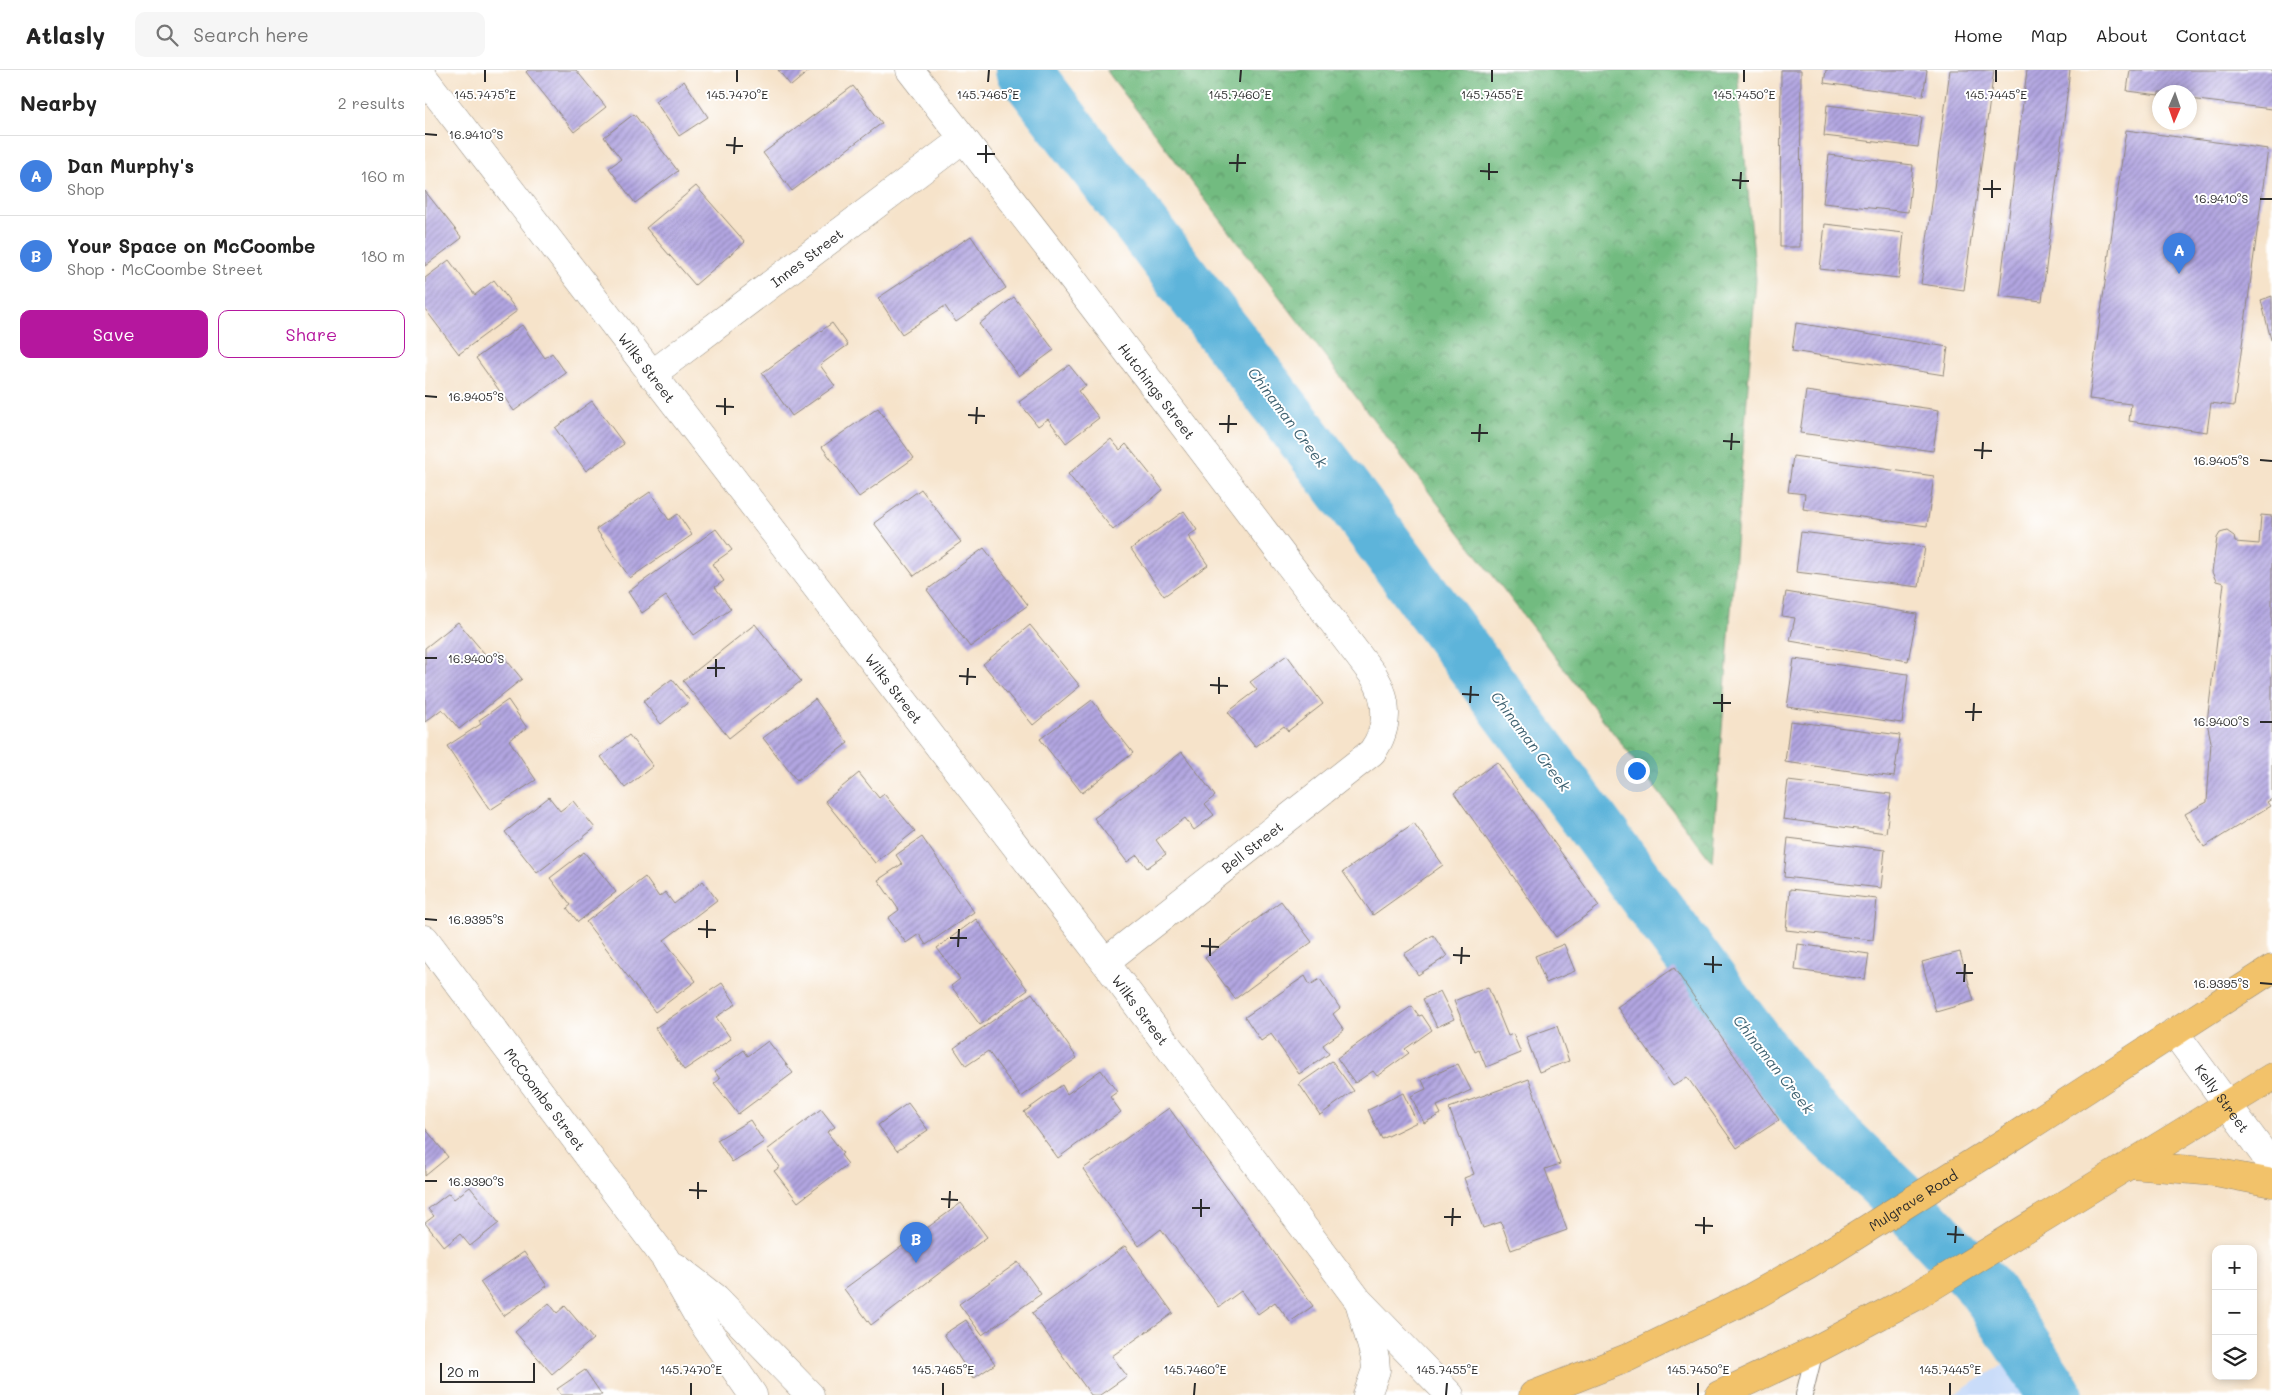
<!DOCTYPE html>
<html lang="en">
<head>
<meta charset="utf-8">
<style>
  body { margin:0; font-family:Mali,sans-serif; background:#f6f6f6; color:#222 }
  .controls { position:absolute; right:15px; bottom:15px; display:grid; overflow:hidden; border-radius:10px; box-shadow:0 2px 8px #0003 }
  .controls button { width:45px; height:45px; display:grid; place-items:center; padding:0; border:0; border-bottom:1px solid #e0e0e0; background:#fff; color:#222; font:25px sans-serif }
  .compass { position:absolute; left:1727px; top:15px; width:45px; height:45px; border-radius:50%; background:#fff; box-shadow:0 2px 8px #0003; rotate:182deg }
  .scale { position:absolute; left:15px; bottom:12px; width:95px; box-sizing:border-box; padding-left:5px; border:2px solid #2b2b2b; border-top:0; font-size:14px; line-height:18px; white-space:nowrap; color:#2b2b2b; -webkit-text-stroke:4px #fff; paint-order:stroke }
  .you { position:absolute; left:1211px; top:700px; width:18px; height:18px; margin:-12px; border:4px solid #fff; border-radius:50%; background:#1a73e8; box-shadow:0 0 0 8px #1a73e833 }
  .badge { display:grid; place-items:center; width:32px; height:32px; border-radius:50%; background:#b5179e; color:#fff; font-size:16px; font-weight:700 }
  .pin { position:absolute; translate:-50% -41px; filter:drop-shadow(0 1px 2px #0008) }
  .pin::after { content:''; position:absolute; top:26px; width:18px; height:15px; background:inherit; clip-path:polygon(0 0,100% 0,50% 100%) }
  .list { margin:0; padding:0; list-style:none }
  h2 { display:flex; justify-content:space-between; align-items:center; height:65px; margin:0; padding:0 20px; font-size:21px }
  h2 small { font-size:16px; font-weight:400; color:#767676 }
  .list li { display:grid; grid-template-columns:32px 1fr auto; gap:15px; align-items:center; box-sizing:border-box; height:80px; padding:0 20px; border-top:1px solid #e0e0e0 }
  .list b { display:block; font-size:19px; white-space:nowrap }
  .list p { margin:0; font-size:16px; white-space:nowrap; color:#767676 }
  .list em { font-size:16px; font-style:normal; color:#767676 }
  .actions { display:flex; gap:10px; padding:15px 20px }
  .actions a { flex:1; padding:11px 0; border:1px solid #b5179e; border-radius:10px; text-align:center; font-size:18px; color:#b5179e }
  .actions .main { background:#b5179e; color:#fff }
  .icon { flex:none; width:28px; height:28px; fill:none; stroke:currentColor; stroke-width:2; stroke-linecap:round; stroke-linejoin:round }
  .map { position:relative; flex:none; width:1847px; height:1325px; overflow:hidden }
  header { display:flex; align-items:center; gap:30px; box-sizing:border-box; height:70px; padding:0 25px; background:#fff; border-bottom:1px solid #e0e0e0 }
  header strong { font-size:24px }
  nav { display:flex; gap:28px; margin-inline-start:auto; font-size:18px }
  .search { width:350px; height:45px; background:#f6f6f6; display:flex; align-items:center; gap:12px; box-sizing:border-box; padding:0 18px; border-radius:10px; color:#767676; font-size:19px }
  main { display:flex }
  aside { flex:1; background:#fff }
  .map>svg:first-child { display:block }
</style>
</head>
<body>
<header>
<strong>Atlasly</strong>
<div class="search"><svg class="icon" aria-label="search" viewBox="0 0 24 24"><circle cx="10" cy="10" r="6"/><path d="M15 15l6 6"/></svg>Search here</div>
<nav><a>Home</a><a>Map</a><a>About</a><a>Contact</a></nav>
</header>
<main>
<aside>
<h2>Nearby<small>2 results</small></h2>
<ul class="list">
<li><span class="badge" style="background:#3f7fe0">A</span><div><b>Dan Murphy's</b><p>Shop</p></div><em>160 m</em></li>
<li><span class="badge" style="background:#3f7fe0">B</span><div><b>Your Space on McCoombe</b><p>Shop · McCoombe Street</p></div><em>180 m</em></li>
</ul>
<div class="actions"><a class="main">Save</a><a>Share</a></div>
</aside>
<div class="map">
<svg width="1847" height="1325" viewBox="0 0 1847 1325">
  <defs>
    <pattern id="forest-crowns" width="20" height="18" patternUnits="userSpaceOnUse" patternTransform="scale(1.25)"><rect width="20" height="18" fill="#72bb80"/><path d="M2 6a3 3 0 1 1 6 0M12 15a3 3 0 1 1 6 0" fill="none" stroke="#5e9869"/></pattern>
    <pattern id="building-hatch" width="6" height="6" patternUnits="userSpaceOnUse" patternTransform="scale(1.25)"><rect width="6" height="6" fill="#b2a6e1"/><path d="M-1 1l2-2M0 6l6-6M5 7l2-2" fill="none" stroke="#9187b7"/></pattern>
  </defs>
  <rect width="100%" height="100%" fill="#fff"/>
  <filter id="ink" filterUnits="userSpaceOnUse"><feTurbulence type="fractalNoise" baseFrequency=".02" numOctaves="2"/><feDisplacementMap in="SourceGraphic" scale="10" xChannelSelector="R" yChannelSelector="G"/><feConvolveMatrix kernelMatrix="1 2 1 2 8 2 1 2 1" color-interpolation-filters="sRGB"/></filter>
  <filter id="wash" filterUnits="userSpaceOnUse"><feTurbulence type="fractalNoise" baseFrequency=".0096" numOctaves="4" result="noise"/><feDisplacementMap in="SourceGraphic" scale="20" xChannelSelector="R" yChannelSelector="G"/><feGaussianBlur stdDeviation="1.12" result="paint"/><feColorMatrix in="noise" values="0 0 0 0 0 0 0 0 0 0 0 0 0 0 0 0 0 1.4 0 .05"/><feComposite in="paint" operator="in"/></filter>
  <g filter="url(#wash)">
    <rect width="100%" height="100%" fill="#f6e3ca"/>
    <path fill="#c9dcf9" d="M1581 1293 1605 1325H1528Z"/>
    <path fill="url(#forest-crowns)" stroke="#4e7356" d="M681 0H1312L1331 209 1287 792Z"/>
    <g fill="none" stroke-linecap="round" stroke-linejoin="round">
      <path stroke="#5db4da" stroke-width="56" d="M598 0 926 429 1335 979 1384 1041 1487 1140 1559 1217 1631 1325"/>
    </g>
    <g id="blocks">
      <g fill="url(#building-hatch)">
        <path d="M103 0H151L181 37 149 62 101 2Z"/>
        <path d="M353 0H385L366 16Z"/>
        <path d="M1356 0H1376L1375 177H1355Z"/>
        <path d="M1401 0H1502L1498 26 1399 13Z"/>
        <path d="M1525 0H1569L1539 220 1496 214Z"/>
        <path d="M1602 0H1645L1617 231 1574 226Z"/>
        <path d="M1705 0H1847V39L1764 29V22H1734V25L1702 21Z"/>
        <path d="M259 11 283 47 254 66 230 31Z"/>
        <path d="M428 16 457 53 367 121 338 83Z"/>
        <path d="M1402 35 1497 47 1493 77 1399 66Z"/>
        <path d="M209 44 253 101 210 133 184 98 196 89 179 67Z"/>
        <path d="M1701 60 1843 79 1809 336 1786 333 1782 362 1704 351 1706 334 1664 329Z"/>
        <path d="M1404 85 1488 95 1483 142 1398 133Z"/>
        <path d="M271 116 320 172 270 215 221 158Z"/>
        <path d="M0 121 37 168 0 196Z"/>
        <path d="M1400 154 1479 163 1474 208 1395 199Z"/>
        <path d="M546 166 581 218 531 252 520 236 477 264 453 228Z"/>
        <path d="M24 190 50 225 69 210 92 241 34 284 0 239V208Z"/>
        <path d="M1847 226V270H1846L1836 230Z"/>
        <path d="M589 227 629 280 594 306 554 254Z"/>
        <path d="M407 253 423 275 395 295 410 316 367 346 337 303Z"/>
        <path d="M1371 253 1523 277 1519 305 1367 281Z"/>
        <path d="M97 255 120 288 127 283 141 303 89 341 51 288Z"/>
        <path d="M644 295 661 316 653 321 674 348 641 373 623 349 613 356 594 332Z"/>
        <path d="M1381 321 1514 340 1508 381 1375 363Z"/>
        <path d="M167 331 199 374 161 401 130 358Z"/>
        <path d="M453 338 489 388 434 427 397 377Z"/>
        <path d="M686 369 695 380 701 374 738 420 688 460 643 404Z"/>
        <path d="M1368 386 1509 406 1502 456 1378 439 1380 424 1363 422Z"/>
        <path d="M496 419 536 472 489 506 449 453Z"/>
        <path d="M225 422 244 450 253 444 267 465 205 508 171 459Z"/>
        <path d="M759 441 772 460 763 466 783 495 739 526 706 479Z"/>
        <path d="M1836 445 1847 446V729L1842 732 1845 736 1779 777 1760 744 1782 732 1786 672 1782 652 1799 513 1791 511 1787 502 1792 468 1795 463 1802 461 1809 466 1810 472 1834 474Z"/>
        <path d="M291 459 307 480 287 494 299 511 290 517 306 539 269 565 241 526 217 543 203 522Z"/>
        <path d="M1376 462 1500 477 1494 517 1371 502Z"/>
        <path d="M559 478 603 535 545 577 502 520Z"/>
        <path d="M1361 522 1492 544 1483 591 1365 571 1370 548 1357 546Z"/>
        <path d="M33 552 64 589 74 581 97 609 34 659 17 639 0 652V578Z"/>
        <path d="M330 554 376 611 304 668 258 611Z"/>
        <path d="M605 555 655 616 608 655 558 594Z"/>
        <path d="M862 585 898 634 863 661 859 656 830 677 803 642 832 620 825 612Z"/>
        <path d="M1369 589 1483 604 1477 653 1362 637Z"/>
        <path d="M247 609 265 631 236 654 218 631Z"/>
        <path d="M390 629 423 673 372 711 338 668Z"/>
        <path d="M83 630 102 658 84 670 111 710 65 740 22 676 56 654 54 650Z"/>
        <path d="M667 630 708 683 657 723 615 669Z"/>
        <path d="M1365 651 1475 665 1469 707 1360 692Z"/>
        <path d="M204 665 228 696 200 718 176 687Z"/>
        <path d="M757 682 790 726 780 734 789 745 769 760 760 748 731 770 741 784 722 798 712 785 702 792 669 748Z"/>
        <path d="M1072 692 1174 836 1131 867 1029 723Z"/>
        <path d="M434 703 454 728 459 724 490 761 450 793 400 731Z"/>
        <path d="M1363 711 1466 724 1461 763 1358 749Z"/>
        <path d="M124 727 135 741 148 731 170 758 112 803 80 762Z"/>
        <path d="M989 753 1018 795 948 845 918 802Z"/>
        <path d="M497 767 549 842 501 875 494 864 481 873 463 848 474 840 453 810 477 794 471 785Z"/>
        <path d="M1363 768 1460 780 1456 818 1359 807Z"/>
        <path d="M159 782 191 822 153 852 142 838 146 835 125 808Z"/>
        <path d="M220 807 234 827 240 822 249 834 278 811 292 830 239 870 271 911 230 942 161 852Z"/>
        <path d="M1365 819 1452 829 1448 870 1361 860Z"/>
        <path d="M856 831 887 872 810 929 780 888Z"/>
        <path d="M551 849 603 920 555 955 526 916 535 909 512 878Z"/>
        <path d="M1008 865 1022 886 993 905 979 884Z"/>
        <path d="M1139 874 1150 901 1121 913 1110 886Z"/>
        <path d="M1373 874 1444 884 1440 909 1370 900Z"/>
        <path d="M1535 882 1549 931 1511 942 1497 892Z"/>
        <path d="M1249 898 1354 1050 1312 1078 1262 1007 1248 1016 1192 937Z"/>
        <path d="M880 906 885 915 895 909 915 938 908 944 919 960 898 975 904 984 874 1004 846 964 836 971 820 947Z"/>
        <path d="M297 913 311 934 291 947 306 969 259 1000 230 958Z"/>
        <path d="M1063 917 1083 966 1088 964 1096 983 1061 997 1054 980 1050 982 1029 931Z"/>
        <path d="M1015 921 1029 949 1012 957 998 929Z"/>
        <path d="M607 923 652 988 596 1027 563 981 541 996 529 978Z"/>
        <path d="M987 936 994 946 997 945 1007 960 980 979 984 983 952 1006 948 1001 930 1013 912 988Z"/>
        <path d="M1132 956 1144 991 1114 1002 1101 967Z"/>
        <path d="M343 971 368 1003 313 1044 289 1014 295 1009 290 1002 319 980 323 986Z"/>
        <path d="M907 991 929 1021 895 1045 874 1014Z"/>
        <path d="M1033 994 1046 1020 1012 1036 1016 1044 999 1053 986 1026 1001 1019 997 1010Z"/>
        <path d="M676 1000 692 1022 685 1027 696 1042 633 1088 599 1042 637 1015 642 1024Z"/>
        <path d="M1104 1009 1135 1094 1120 1099 1142 1160 1086 1180 1076 1152 1058 1158 1039 1108 1049 1104 1024 1038Z"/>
        <path d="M978 1023 992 1052 957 1069 943 1040Z"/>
        <path d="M483 1033 503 1060 472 1081 453 1055Z"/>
        <path d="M744 1038 888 1236 865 1252 850 1232 833 1244 816 1221 794 1237 736 1159 714 1176 658 1099Z"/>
        <path d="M396 1039 410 1057 402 1062 418 1083 416 1085 423 1094 373 1132 349 1101 355 1097 342 1080Z"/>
        <path d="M325 1050 339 1072 307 1092 292 1070Z"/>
        <path d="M0 1058 23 1087 0 1106Z"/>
        <path d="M45 1117 74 1153 45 1176 35 1164 19 1177 0 1153 9 1146 3 1139 24 1123 29 1129Z"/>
        <path d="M536 1133 562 1167 446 1255 419 1219Z"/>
        <path d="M700 1176 748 1243 687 1286 702 1306 675 1325H666L607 1243Z"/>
        <path d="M99 1182 122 1216 78 1246 55 1212Z"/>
        <path d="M593 1192 616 1224 557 1265 534 1234Z"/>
        <path d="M124 1233 132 1243 140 1236 168 1269 127 1304 90 1262Z"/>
        <path d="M541 1250 570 1294 548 1309 519 1264Z"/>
        <path d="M160 1300 177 1325H136L132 1319Z"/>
      </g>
    </g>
  </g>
  <g filter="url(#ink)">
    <use href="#blocks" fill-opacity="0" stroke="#90877a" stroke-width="1"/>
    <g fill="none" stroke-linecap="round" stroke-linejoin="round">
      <g stroke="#90877a" stroke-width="18">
        <path id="service" d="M1379 1325 1390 1280"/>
      </g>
      <g stroke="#90877a" stroke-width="29">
        <g id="minor">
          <path id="s1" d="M485 0 629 185 949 606C964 631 964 658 947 682L680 892"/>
          <path id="s2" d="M0 9 680 892 933 1230 1025 1325"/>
          <path id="s3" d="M226 305 538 69"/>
          <path id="s4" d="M0 869 240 1188 273 1246 328 1325"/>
          <path id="s5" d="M1749 962 1847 1095"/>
          <path d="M251 1197 291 1228 385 1325"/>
          <path d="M935 1235 950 1288 951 1300 942 1325"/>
        </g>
      </g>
      <g stroke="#90877a" stroke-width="29">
        <g id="primary">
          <path d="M1707 1095 1790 1102 1847 1113"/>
          <path id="s6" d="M1108 1325 1202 1288 1327 1227 1384 1195 1577 1074 1847 899"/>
          <path d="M1294 1325 1390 1280 1488 1228 1847 1007"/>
        </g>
      </g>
      <use href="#service" stroke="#fff" stroke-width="16"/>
      <use href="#minor" stroke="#fff" stroke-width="28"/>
      <use href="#primary" stroke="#f2c26a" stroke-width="28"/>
    </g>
  </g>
  <path fill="none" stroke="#2b2b2b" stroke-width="2" d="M60 12V0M312 12V0M563 12 564 0M815 12 816 0M1067 12V0M1319 12V0M1571 12V0M0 64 12 65M301 75 318 76M309 84 310 67M552 84H570M561 93V75M804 93H821M1055 101 1073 102M812 102 813 84M1064 110V93M1307 110 1324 111M1315 119 1316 102M1558 119H1576M1567 128V110M1835 129H1847M0 326 12 327M291 336 309 337M300 345V328M543 345 560 346M551 354 552 337M794 354H812M803 363 804 345M1046 363H1063M1298 371 1315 372M1054 372 1055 354M1306 380 1307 363M1549 380 1567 381M1557 389 1558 372M1835 390 1847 391M0 588H12M282 598H300M534 606 551 607M291 607V589M542 615 543 598M785 615 803 616M794 624V607M1037 624 1054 625M1045 633 1046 616M1288 633H1306M1297 642V624M1540 642H1557M1548 651 1549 633M1835 652H1847M0 849 12 850M273 859 291 860M282 868V850M525 868H542M776 876 794 877M533 877 534 859M1028 885 1045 886M785 886V868M1036 894 1037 877M1279 894 1297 895M1288 903V886M1531 903H1548M1539 912 1540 894M1835 913 1847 914M0 1111H12M264 1120 282 1121M273 1129V1112M516 1129 533 1130M524 1138 525 1121M767 1138H785M776 1147V1129M1019 1147H1036M1270 1155 1288 1156M1027 1156 1028 1138M1279 1164V1147M1522 1164 1539 1165M1530 1173 1531 1156M266 1325V1313M518 1325V1313M769 1325 770 1313M1021 1325 1022 1313M1273 1325V1313M1525 1325V1313"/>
  <g text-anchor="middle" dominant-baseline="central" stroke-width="4" stroke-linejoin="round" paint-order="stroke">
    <g font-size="14" fill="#2b2b2b" stroke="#fff">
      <text stroke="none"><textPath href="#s3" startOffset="195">Innes Street</textPath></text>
      <text stroke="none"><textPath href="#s2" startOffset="364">Wilks Street</textPath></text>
      <text stroke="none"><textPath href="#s1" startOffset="405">Hutchings Street</textPath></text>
      <text stroke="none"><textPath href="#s2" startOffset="769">Wilks Street</textPath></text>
      <text transform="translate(827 777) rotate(-38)">Bell Street</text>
      <text stroke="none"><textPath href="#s2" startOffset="1174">Wilks Street</textPath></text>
      <text stroke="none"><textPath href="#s5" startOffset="82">Kelly Street</textPath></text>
      <text stroke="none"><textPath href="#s4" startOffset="200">McCoombe Street</textPath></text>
      <text stroke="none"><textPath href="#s6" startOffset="428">Mulgrave Road</textPath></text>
    </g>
    <g font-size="15" font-style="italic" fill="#3f6271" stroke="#fff">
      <text transform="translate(863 347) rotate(53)">Chinaman Creek</text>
      <text transform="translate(1106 671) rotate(53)">Chinaman Creek</text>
      <text transform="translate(1349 994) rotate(52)">Chinaman Creek</text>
    </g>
  </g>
  <g font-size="12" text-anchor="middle" fill="#2b2b2b" stroke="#fff" stroke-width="4" stroke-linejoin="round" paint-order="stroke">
    <text x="60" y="29">145.7475°E</text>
    <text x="312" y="29">145.7470°E</text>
    <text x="563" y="29">145.7465°E</text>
    <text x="815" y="29">145.7460°E</text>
    <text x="1067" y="29">145.7455°E</text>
    <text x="1319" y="29">145.7450°E</text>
    <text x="1571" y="29">145.7445°E</text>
    <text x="51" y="69">16.9410°S</text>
    <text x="1796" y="133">16.9410°S</text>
    <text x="51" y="331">16.9405°S</text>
    <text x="1796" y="395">16.9405°S</text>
    <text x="51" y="593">16.9400°S</text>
    <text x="1796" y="656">16.9400°S</text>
    <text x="51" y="854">16.9395°S</text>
    <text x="1796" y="918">16.9395°S</text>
    <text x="51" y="1116">16.9390°S</text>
    <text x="266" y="1304">145.7470°E</text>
    <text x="518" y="1304">145.7465°E</text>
    <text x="770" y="1304">145.7460°E</text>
    <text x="1022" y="1304">145.7455°E</text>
    <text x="1273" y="1304">145.7450°E</text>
    <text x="1525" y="1304">145.7445°E</text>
  </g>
</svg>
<div class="controls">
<button>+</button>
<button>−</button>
<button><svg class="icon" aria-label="layers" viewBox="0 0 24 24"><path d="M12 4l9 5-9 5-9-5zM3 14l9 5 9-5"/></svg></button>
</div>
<svg class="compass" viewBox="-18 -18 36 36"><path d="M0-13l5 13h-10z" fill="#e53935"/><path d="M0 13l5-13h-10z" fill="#767676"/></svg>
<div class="scale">20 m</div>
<div class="you"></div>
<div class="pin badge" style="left:1754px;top:204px;background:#3f7fe0">A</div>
<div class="pin badge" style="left:491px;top:1193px;background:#3f7fe0">B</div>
</div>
</main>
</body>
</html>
